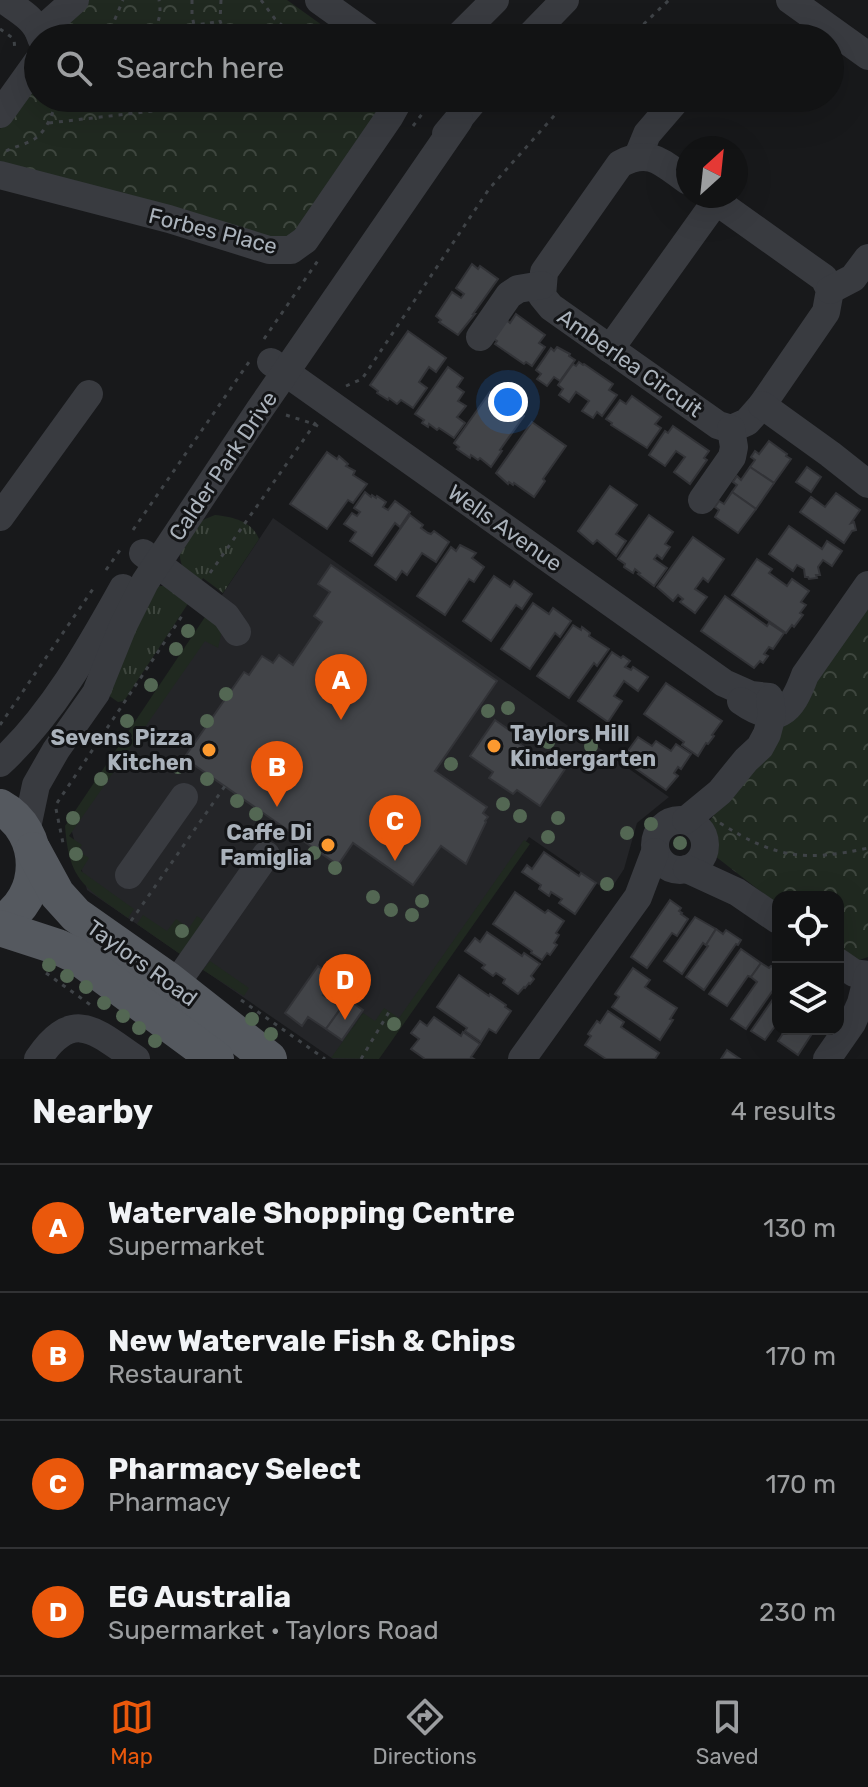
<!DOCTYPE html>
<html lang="en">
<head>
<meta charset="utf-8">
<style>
  body { margin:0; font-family:Rubik,sans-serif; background:#1b1c1d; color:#f1f3f6 }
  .controls { position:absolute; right:24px; bottom:24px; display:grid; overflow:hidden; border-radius:16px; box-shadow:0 8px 32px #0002 }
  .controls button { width:72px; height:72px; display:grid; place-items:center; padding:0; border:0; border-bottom:2px solid #313234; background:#121314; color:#f1f3f6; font:40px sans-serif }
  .compass { position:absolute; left:676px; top:136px; width:72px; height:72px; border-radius:50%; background:#121314; box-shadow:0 8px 32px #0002; rotate:27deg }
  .you { position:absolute; left:508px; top:402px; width:28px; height:28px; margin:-20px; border:6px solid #fff; border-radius:50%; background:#1a73e8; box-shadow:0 0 0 12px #1a73e833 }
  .badge { display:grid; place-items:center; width:52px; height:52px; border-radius:50%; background:#ea580c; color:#fff; font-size:26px; font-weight:700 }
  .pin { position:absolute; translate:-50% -66px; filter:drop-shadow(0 2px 4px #0008) }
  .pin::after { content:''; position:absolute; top:42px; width:28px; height:24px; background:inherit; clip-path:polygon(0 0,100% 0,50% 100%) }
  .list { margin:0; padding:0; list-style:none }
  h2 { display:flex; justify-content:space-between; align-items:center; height:104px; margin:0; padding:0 32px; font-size:34px }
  h2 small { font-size:26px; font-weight:400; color:#9c9ea0 }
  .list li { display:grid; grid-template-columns:52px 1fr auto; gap:24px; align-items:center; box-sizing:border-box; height:128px; padding:0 32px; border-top:2px solid #313234 }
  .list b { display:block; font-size:30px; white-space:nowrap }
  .list p { margin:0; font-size:26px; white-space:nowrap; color:#9c9ea0 }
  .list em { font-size:26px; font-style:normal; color:#9c9ea0 }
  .icon { flex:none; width:44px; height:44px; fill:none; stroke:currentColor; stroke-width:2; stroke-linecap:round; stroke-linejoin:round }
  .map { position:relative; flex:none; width:868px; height:1059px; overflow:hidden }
  .search { position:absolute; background:#121314; box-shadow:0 8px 32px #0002; left:24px; right:24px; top:24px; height:88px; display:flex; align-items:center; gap:20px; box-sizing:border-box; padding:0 28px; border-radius:44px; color:#9c9ea0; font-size:30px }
  .sheet { height:616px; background:#121314 }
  nav { display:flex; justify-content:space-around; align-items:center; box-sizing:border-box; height:112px; border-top:2px solid #313234; background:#121314; font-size:22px; color:#9c9ea0 }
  nav a { display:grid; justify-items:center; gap:4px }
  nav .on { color:#ea580c }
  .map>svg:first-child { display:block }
</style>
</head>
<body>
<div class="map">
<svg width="868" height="1059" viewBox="0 0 868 1059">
  <defs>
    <pattern id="grass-tufts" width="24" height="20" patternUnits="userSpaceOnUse" patternTransform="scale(2)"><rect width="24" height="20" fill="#202920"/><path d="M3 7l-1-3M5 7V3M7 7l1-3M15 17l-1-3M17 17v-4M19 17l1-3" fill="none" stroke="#3e463e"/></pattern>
    <pattern id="park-crowns" width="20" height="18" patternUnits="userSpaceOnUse" patternTransform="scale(2)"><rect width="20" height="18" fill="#202920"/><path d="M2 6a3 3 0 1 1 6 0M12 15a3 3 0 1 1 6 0" fill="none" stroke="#3e463e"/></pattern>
  </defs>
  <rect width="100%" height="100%" fill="#18191b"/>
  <path fill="#242528" d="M273 518 669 797 637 823 624 869 609 892 529 837 378 1059H333L87 890 70 824Z"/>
  <g fill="url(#grass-tufts)">
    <path d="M215 515C233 517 252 521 259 539L223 593 203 578 200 583C196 579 189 575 185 570 175 557 181 539 192 528 198 522 207 518 215 515Z"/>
    <path d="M158 586H166L191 599 124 701 118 702 108 695 116 667Z"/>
  </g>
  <g fill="url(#park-crowns)">
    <path d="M89 0H287L340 38H56L57 35Z"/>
    <path d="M38 79V98H388L295 235 279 243 0 171V129Z"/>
    <path d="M868 605V957L853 962 838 950V897H778V905L715 856 708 823Z"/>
  </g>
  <g fill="#202920">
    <path d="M209 611 222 631 218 648 205 641 69 836 82 845 78 851 89 858 81 871 134 909 128 918C86 887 69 883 65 826Z"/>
    <path d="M524 840 530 844 379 1059 331 1058 363 1013 375 1021 384 1008 399 1018Z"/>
    <path d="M143 915 167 931 176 919 189 928 197 916 211 925 187 959 137 924Z"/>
    <path d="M210 961 249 988 244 996 203 970Z"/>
  </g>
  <g fill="#424448" stroke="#323337" stroke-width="2">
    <path d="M472 264 478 269 480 266 498 279 473 314H475L458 335 439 322 441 320 436 316 452 292 461 298 464 294 456 288Z"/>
    <path d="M516 314 545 335 539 343 545 347 532 366 526 362 524 364 495 344 497 341 491 337 504 318 510 323Z"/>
    <path d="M408 331 446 358 436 372 429 367 419 382 427 388 413 408 401 400 397 404 389 398 388 400 377 393 378 391 370 385Z"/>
    <path d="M557 347 570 354 569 356 575 360 560 381 554 377 547 386 537 379 541 374 536 370 551 348 554 351Z"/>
    <path d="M579 362 583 365 584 364 613 384 609 390 617 395 602 416 597 412 593 418 582 411 589 401 576 392 569 402 559 395 563 389 558 385 573 364 576 366Z"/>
    <path d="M448 367 463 378 457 387 464 392 458 401 466 406 457 417 465 423 454 438 439 428 437 430 429 424 428 427 422 423 424 420 415 414Z"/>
    <path d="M490 392 500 399 503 395 517 405 515 409 524 416 500 450 502 451 491 467 480 458 478 460 471 455 470 458 457 449 459 447 454 443Z"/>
    <path d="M632 396 661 417 655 424 661 428 647 448 611 425 612 423 606 419 620 400 626 404Z"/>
    <path d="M532 422 566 446 543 479 545 481 534 497 514 483 513 485 509 482 508 484 496 473Z"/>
    <path d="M673 426 709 451 704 458 707 460 690 484 674 472 685 457 676 451 665 466 649 455 665 431 668 433Z"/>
    <path d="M769 441 787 454 786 456 791 459 774 483 750 467 755 460 751 457 755 451 759 454Z"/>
    <path d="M327 452 337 459 339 456 348 464 346 466 355 471 353 475 367 484 353 503 348 500 327 529 290 504Z"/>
    <path d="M750 467 774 483 756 509 732 492 737 485 733 482 737 476 741 480Z"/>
    <path d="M807 467 821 477 811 492 796 482Z"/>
    <path d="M610 486 637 505 616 534 626 541 616 556 597 540 593 544 578 531Z"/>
    <path d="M365 492 371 497 372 495 376 498 377 496 386 502 383 507 388 510 395 501 410 512 400 527 395 523 372 556 350 541 356 532 344 524 352 513 357 516 360 512 354 508Z"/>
    <path d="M732 492 756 509 738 533 715 517 719 510 715 507 719 501 724 504Z"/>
    <path d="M836 493 860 510 851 523 854 522 856 530 852 531 844 543 800 512 811 497 825 507Z"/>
    <path d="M410 515 423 525 421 528 428 533 431 534 434 531 449 542 436 562 422 553 407 575 402 571 396 580 375 565Z"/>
    <path d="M649 515 673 532 665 544 670 547 662 559 657 555 654 559 667 568 654 586 638 574 640 573 635 569 633 573 624 567 625 564 618 559Z"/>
    <path d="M789 526 822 549 827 541 842 551 832 566 823 560 818 567 820 575H816L817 578 809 579 808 577H805L804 569 797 565 793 571 769 554Z"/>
    <path d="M693 537 724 559 708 582 703 578 695 589 707 597 695 613 680 602 683 599 678 595 673 601 657 587Z"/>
    <path d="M460 545 476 553 472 558 484 567 474 582 469 579 445 615 417 596 451 547 456 551Z"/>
    <path d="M757 559 772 569 769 573 787 586 792 579 809 591 801 602 806 605 800 613 803 615 794 627 792 625 786 633 732 595Z"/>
    <path d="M331 565 497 681 435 771 487 807 483 813 488 817 485 821 486 822 466 864 441 846 413 885 353 843 338 865 184 758 244 672 249 675 262 656 273 663 279 655 293 665 322 622 314 616 330 592 318 584Z"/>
    <path d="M494 576 510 587 514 581 532 594 522 609 516 605 491 641 463 621Z"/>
    <path d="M725 596 767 626 769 623 784 633 773 649 769 647 764 654 768 656 763 663 760 661 754 668 701 631Z"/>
    <path d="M533 603 549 614 553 608 571 621 560 637 555 633 530 669 501 649Z"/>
    <path d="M573 625 581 630 582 627 590 633 589 636 609 649 597 666 594 663 569 698 537 676Z"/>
    <path d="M612 652 621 658 623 656 630 661 625 667 631 670 633 667 648 677 638 691 624 681 614 696 622 701 608 722 578 701Z"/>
    <path d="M666 683 722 721 712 735 714 736 708 744 706 743 698 756 682 745 684 742 644 714Z"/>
    <path d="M495 720 518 736 515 741 539 757 542 753 565 769 540 806 517 790 513 794 489 778 493 772 470 756Z"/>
    <path d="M638 737 652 746 656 741 671 751 676 744 691 754 681 769 678 767 674 773 678 776 666 790 622 759Z"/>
    <path d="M544 852 579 876 581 873 596 883 575 914 559 903 562 899 551 892 549 896 539 889 541 885 522 872 527 865 532 869Z"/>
    <path d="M515 892 545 913 548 910 564 921 556 933 559 935 554 943 557 945 550 955 547 953 542 960 531 953 532 951 493 924Z"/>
    <path d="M670 900 681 908 679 911 682 913 681 914 688 919 677 936 672 933 647 968 631 957Z"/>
    <path d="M695 917 716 929 706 945 703 943 682 974 664 961Z"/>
    <path d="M716 929 723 934 726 930 741 940 738 945 736 944 704 990 686 977 708 946 706 945Z"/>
    <path d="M487 932 522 956 524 953 540 964 531 976 534 979 530 984 529 983 525 988 524 987 518 994 503 983 505 979 496 973 493 976 482 968 485 965 465 951 475 938 480 942Z"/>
    <path d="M741 949 761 963 751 977 748 976 727 1006 709 994Z"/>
    <path d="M761 963 769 968 771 966 773 967 775 965 778 967V983L746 1029 731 1019 757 982 751 977Z"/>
    <path d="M318 966 335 978 323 995 341 1008 326 1029 308 1017 302 1026 285 1013Z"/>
    <path d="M633 968 650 980 645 987 677 1008 670 1019 673 1020 660 1040 612 1007 619 997 615 994Z"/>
    <path d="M459 975 489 996 490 994 506 1005 505 1007 511 1011 496 1033 489 1029 481 1042 465 1031 467 1028 437 1007Z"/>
    <path d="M778 992V1022L765 1040 751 1031Z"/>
    <path d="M343 1002 350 1007 353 1003 363 1010 342 1040 326 1029 341 1008 340 1007Z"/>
    <path d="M608 1011 624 1022 621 1027 659 1053 655 1059H606L585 1045 591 1036 588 1034 597 1021 600 1023Z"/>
    <path d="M434 1017 461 1036 463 1032 480 1044 471 1057 474 1059H425L411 1049 419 1039 411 1033 420 1021 427 1026Z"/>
    <path d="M786 1029H815L798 1055 778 1041Z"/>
    <path d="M727 1050 740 1059H721Z"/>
  </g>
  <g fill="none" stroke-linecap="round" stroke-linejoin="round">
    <g stroke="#3f4347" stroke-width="3" stroke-dasharray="4 6" stroke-linecap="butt">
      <path d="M192 0V16L197 38"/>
      <path d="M221 0 220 21 227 38"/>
      <path d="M261 0 275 19 296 38"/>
      <path d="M210 23 220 21"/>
      <path d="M157 27 171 28"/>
      <path d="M0 29 14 39 15 51"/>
      <path d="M107 38 123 0"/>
      <path d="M148 38C158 25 162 17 159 0"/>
      <path d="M629 38 669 0"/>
      <path d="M55 107C72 109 90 108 105 98"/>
      <path d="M49 123 266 98"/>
      <path d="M413 126 434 98"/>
      <path d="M6 151C14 147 23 145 31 141 48 132 51 114 59 98"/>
      <path d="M264 339 319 259"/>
      <path d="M346 386 362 379 489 189 570 98"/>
      <path d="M286 415 314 424 323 429"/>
      <path d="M133 530 249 362"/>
      <path d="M106 570 120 550"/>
      <path d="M210 573 316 422"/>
      <path d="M0 725 95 586"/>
      <path d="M57 803 184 613"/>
      <path d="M56 809 64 848"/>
      <path d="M720 823C775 858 805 862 868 848"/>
      <path d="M131 921 225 786"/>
      <path d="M46 973 92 1006"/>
      <path d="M241 1000 325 1059"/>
      <path d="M361 1059 389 1012"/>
    </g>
    <g stroke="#393b40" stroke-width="28">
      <path d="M4 0C19 11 36 19 41 38"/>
      <path d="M319 0 372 38"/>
      <path d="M790 0 868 56"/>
      <path d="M39 32 75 0"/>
      <path d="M457 38 495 0"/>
      <path d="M528 38 565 0"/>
      <path d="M0 114 38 61"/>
      <path d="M446 134 476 98"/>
      <path d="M638 156 647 134 678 98"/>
      <path d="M0 175 169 219 269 250H291L305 240 390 116 400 98"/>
      <path d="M688 181C663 164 651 147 620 164L544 272 542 296 551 307 718 425 731 429 747 422 762 405 826 312 830 290 824 278 709 196"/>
      <path d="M830 290 853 278 868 258"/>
      <path d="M480 337 509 295 518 289 542 285"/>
      <path d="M610 349 716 201"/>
      <path d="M271 362 724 683 751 695 769 697"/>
      <path d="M762 405 830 454 868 484"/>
      <path d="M702 500 732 457 734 447 731 429"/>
      <path d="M0 517 89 394"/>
      <path d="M143 553 226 616 237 632"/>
      <path d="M741 701C778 727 791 713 805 675L868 585"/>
      <path d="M0 763C52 715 89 649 123 588"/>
      <circle cx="680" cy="845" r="25"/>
      <path d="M686 820 720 792 746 760 760 747 767 734 772 715 770 699"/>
      <path d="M26 832 36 785 56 750 96 693 123 626 145 582 260 409 459 120"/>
      <path d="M687 869 737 892 778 920"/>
      <path d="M129 875 184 797"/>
      <path d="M838 962 854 973 868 975"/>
      <path d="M175 985 266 855"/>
      <path d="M38 1059C73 1007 95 1031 136 1059"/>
      <path d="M522 1059 638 897 655 852"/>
      <path d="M827 1059 852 1023 861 1003 868 975"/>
    </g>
    <g stroke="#55595f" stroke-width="36">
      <path d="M0 807C45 832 45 898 0 923"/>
      <path d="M33 850 57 894 76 915 167 979 269 1059"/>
      <path d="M0 928 58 947 75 955 216 1059"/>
    </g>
    <path stroke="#3f4347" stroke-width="3" stroke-dasharray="4 6" stroke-linecap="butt" d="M171 28 210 23"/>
  </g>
  <g fill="#536753">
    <circle cx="188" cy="631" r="7"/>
    <circle cx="176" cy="649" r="7"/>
    <circle cx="151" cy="685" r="7"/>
    <circle cx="226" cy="694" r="7"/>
    <circle cx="508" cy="708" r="7"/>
    <circle cx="488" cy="711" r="7"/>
    <circle cx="127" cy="721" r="7"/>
    <circle cx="207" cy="721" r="7"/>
    <circle cx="548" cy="742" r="7"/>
    <circle cx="591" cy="746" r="7"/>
    <circle cx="451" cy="764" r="7"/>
    <circle cx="178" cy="767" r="7"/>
    <circle cx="101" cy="779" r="7"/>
    <circle cx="207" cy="779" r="7"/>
    <circle cx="237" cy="801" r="7"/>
    <circle cx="503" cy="804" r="7"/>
    <circle cx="256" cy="814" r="7"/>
    <circle cx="520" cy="816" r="7"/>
    <circle cx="73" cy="818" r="7"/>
    <circle cx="558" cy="818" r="7"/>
    <circle cx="651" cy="824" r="7"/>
    <circle cx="627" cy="833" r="7"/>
    <circle cx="548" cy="837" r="7"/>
    <circle cx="680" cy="843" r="7"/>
    <circle cx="314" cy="853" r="7"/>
    <circle cx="76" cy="854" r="7"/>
    <circle cx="335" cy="868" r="7"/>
    <circle cx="607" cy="884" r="7"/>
    <circle cx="373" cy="897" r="7"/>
    <circle cx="422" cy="901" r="7"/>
    <circle cx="391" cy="910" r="7"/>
    <circle cx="412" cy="915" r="7"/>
    <circle cx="182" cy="931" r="7"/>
    <circle cx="49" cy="965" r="7"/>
    <circle cx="67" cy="976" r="7"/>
    <circle cx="86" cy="987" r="7"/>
    <circle cx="104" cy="1003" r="7"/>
    <circle cx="123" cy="1016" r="7"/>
    <circle cx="252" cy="1019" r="7"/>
    <circle cx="394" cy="1024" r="7"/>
    <circle cx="139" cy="1028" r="7"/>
    <circle cx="271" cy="1034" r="7"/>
    <circle cx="155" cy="1041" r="7"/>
  </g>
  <g fill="#fc992f" stroke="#131416" stroke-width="3">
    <circle cx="494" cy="746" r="8"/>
    <circle cx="209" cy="750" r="8"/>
    <circle cx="328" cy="845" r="8"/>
  </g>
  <g text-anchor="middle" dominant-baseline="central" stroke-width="6" stroke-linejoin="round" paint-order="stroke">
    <g font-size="22" fill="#aab2bb" stroke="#131416">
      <text transform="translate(213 231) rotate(14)">Forbes Place</text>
      <text transform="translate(630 363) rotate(35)">Amberlea Circuit</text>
      <text transform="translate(223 466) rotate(-56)">Calder Park Drive</text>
      <text transform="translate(505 528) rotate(35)">Wells Avenue</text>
      <text transform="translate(142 963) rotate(36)">Taylors Road</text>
    </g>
    <g font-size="22" font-weight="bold" fill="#aab2bb" stroke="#131416" text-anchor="end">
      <text x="510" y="733" text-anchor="start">Taylors Hill<tspan x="510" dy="25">Kindergarten</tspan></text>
      <text x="193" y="737">Sevens Pizza<tspan x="193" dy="25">Kitchen</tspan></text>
      <text x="312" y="832">Caffe Di<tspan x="312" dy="25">Famiglia</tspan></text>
    </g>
  </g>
</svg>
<div class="controls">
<button><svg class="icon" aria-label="locate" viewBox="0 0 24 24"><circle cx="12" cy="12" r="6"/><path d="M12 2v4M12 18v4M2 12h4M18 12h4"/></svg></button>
<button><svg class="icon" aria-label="layers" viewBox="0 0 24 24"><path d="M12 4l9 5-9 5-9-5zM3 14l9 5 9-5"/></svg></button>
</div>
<svg class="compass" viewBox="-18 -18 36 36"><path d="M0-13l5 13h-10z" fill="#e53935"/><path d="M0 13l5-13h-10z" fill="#9c9ea0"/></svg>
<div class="you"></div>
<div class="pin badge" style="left:341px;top:720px">A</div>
<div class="pin badge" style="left:277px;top:807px">B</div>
<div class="pin badge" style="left:395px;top:861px">C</div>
<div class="pin badge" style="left:345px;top:1020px">D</div>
<div class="search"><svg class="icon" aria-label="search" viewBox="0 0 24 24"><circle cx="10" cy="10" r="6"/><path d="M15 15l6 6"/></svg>Search here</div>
</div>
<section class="sheet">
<h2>Nearby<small>4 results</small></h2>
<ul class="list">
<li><span class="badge">A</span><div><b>Watervale Shopping Centre</b><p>Supermarket</p></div><em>130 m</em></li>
<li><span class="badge">B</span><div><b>New Watervale Fish &amp; Chips</b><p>Restaurant</p></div><em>170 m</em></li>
<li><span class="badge">C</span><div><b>Pharmacy Select</b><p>Pharmacy</p></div><em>170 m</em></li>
<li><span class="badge">D</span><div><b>EG Australia</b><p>Supermarket · Taylors Road</p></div><em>230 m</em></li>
</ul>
</section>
<nav>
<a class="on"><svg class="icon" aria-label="map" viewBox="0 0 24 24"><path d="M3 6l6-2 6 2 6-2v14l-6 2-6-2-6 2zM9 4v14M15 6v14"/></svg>Map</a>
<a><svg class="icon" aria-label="directions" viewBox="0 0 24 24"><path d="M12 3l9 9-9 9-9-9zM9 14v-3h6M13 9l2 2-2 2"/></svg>Directions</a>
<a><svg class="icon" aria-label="saved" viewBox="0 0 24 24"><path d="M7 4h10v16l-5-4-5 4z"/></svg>Saved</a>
</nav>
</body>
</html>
